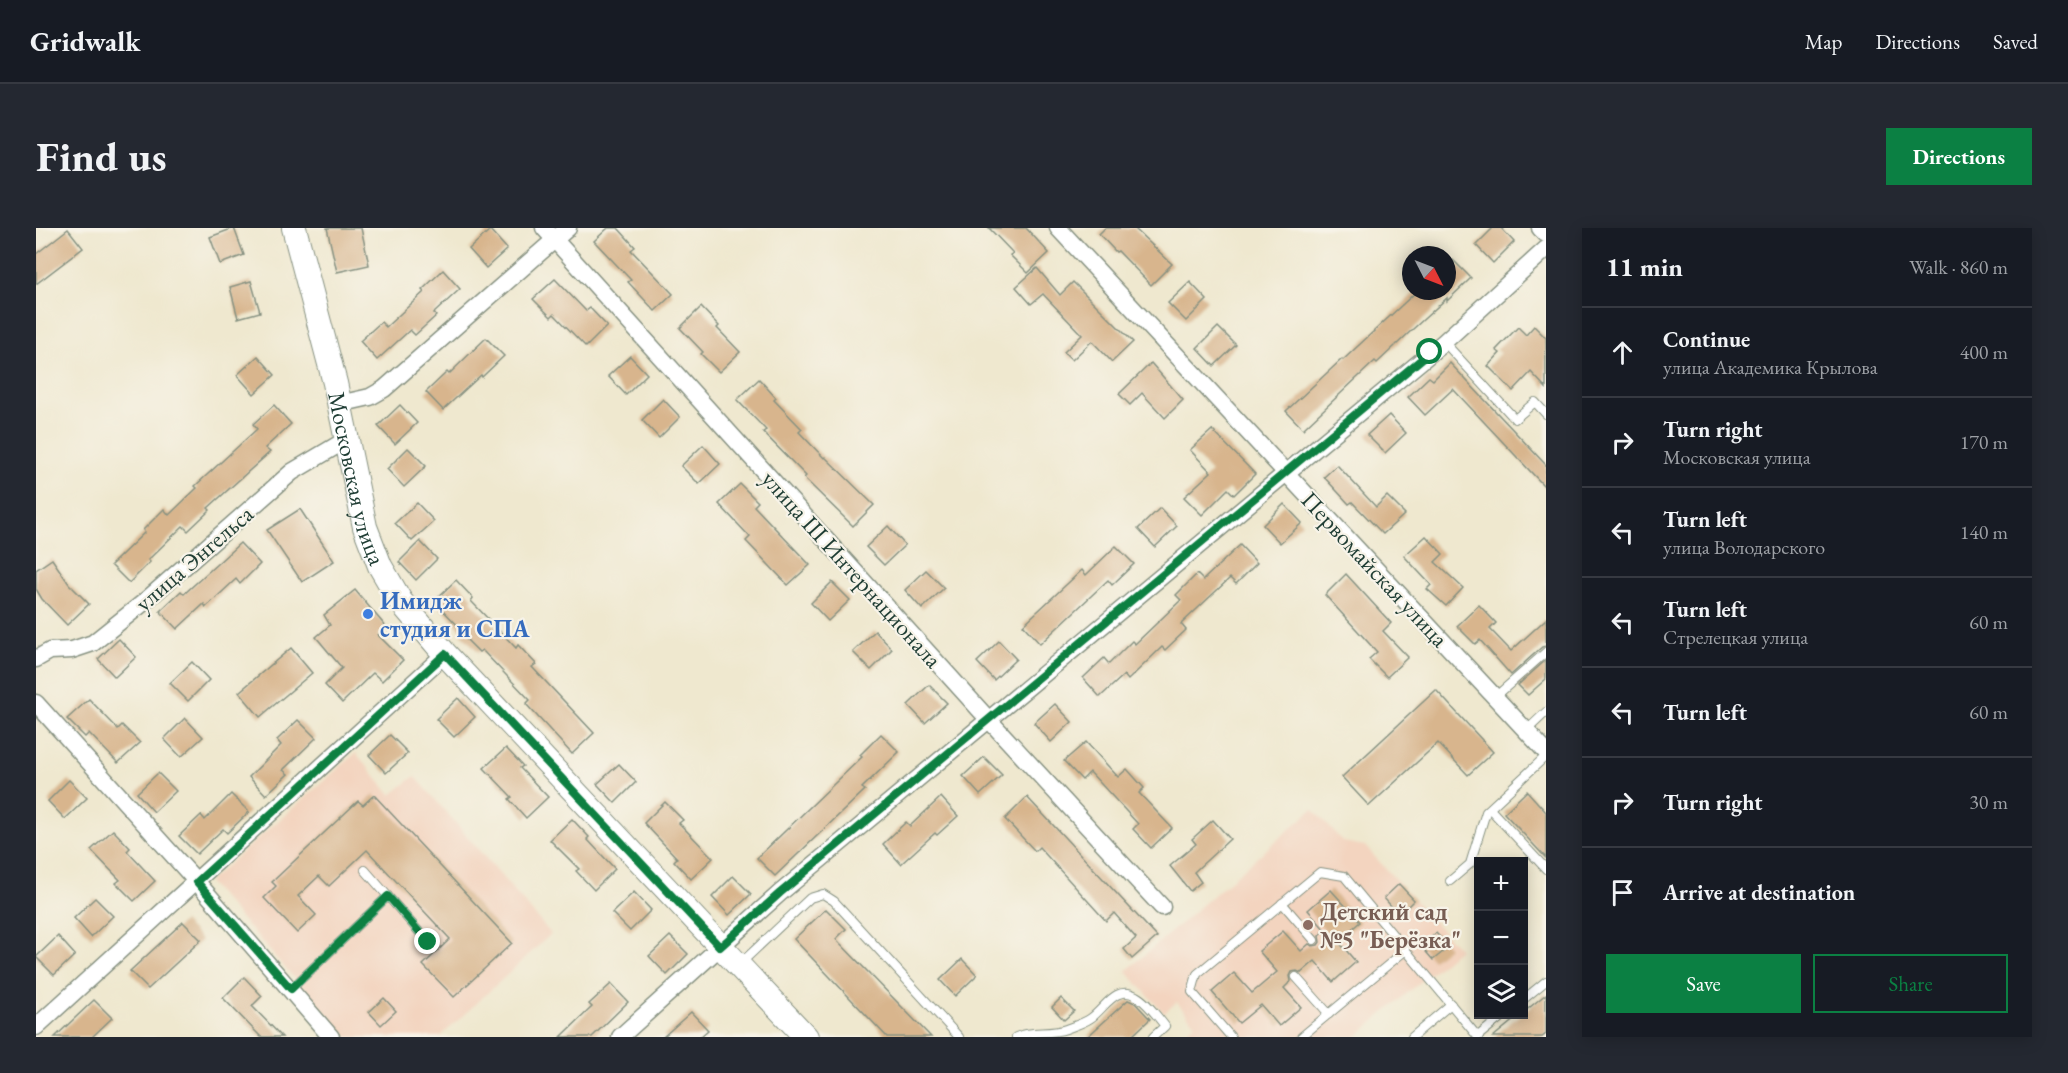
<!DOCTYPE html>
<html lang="en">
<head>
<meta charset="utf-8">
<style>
  body { margin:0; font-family:"EB Garamond",serif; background:#242831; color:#f1f3f6 }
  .controls { position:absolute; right:18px; bottom:18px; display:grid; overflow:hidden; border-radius:0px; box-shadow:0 3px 15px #0003 }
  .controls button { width:54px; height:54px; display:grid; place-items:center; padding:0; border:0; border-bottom:2px solid #363941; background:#171b24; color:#f1f3f6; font:30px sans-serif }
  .compass { position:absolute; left:1366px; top:18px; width:54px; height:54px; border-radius:50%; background:#171b24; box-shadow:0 3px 15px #0003; rotate:132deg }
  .stop { position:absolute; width:18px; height:18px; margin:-14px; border:4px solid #0b8043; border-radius:50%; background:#fff }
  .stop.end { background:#0b8043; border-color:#fff; box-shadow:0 2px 6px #0008 }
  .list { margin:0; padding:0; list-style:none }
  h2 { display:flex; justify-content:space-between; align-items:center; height:78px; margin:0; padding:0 24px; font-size:26px }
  h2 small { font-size:20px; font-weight:400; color:#9ea1a6 }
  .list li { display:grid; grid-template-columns:39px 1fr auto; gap:18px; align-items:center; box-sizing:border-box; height:90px; padding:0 24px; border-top:2px solid #363941 }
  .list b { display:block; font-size:22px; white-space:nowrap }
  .list p { margin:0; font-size:20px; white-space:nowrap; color:#9ea1a6 }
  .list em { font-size:20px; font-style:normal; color:#9ea1a6 }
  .actions { display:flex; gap:12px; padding:18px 24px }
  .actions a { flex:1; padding:14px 0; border:2px solid #0b8043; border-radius:0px; text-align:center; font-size:21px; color:#0b8043 }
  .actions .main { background:#0b8043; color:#fff }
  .icon { flex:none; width:33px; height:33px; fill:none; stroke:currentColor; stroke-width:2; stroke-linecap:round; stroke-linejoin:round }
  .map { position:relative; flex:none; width:1510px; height:809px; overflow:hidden; border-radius:0px }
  header { display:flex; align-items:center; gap:36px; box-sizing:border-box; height:84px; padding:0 30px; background:#171b24; border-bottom:2px solid #363941 }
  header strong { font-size:28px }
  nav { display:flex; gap:33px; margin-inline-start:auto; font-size:21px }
  .intro { display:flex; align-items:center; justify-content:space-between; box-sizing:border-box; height:144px; padding:0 36px }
  h1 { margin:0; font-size:42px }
  .button { padding:15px 27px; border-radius:0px; background:#0b8043; color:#fff; font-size:21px; font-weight:700 }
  main { display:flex; gap:36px; padding:0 36px }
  aside { flex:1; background:#171b24; border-radius:0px; box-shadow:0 3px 15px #0003 }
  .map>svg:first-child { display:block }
</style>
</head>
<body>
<header>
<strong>Gridwalk</strong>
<nav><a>Map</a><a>Directions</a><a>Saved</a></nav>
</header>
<div class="intro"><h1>Find us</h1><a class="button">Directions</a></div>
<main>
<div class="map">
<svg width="1510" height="809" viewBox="0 0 1510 809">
  <rect width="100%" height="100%" fill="#f7f3e8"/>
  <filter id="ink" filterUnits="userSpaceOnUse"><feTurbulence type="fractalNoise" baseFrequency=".0167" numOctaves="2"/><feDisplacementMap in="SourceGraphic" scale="12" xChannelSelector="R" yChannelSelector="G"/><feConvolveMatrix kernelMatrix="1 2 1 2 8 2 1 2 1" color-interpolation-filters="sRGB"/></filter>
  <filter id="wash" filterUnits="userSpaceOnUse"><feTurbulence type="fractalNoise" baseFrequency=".008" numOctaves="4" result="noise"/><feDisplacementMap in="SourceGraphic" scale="24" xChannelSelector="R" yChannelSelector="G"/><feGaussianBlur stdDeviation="1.35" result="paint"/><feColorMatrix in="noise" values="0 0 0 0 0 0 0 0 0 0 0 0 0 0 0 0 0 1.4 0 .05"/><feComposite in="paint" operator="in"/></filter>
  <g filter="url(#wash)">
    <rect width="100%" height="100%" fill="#efe8cf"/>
    <g fill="#f3d4bf">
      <path d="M320 525 355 567 379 548 515 706 404 809H311L172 654Z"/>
      <path d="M1277 581 1307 614 1329 618 1423 721 1320 809H1144L1159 796 1141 774 1128 785 1090 743Z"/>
    </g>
    <g id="blocks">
      <g fill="#d8b58d">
        <path d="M198 0 208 27 184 36 174 9Z"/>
        <path d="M291 0H325L333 37 301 44Z"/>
        <path d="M572 0H582L599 19 595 22 637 66 619 83 592 54 595 52 558 13Z"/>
        <path d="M953 0H990L1013 25 992 45 974 27 977 25Z"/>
        <path d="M1069 0H1098L1136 36 1115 57 1082 23 1080 24 1063 6Z"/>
        <path d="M1457 0H1465L1478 14 1457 35 1440 17Z"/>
        <path d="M32 1 47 20 0 56V26Z"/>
        <path d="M454 2 471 21 450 40 433 21Z"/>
        <path d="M1417 32 1435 50 1411 73V70L1377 101 1341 135 1339 133 1267 201 1250 183 1306 131 1307 132 1381 63H1411V38Z"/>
        <path d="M1001 40 1024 67 1037 54 1097 114 1076 134 1056 113 1036 132 1028 124 1046 107 1007 66 995 76 980 59Z"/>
        <path d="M407 42 424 61 398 85 400 88 379 107 374 102 341 132 324 113 345 94 350 99 388 64 386 62Z"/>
        <path d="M519 51 550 83 554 80 571 98 550 119 518 86 515 89 497 71Z"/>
        <path d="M215 53 224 84 202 90 194 59Z"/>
        <path d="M1154 54 1171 72 1150 93 1132 75Z"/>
        <path d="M665 79 683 98 681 100 704 124 683 144 665 126 667 124 644 100Z"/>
        <path d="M1498 98 1510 110V160L1495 144 1477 163 1452 138 1464 125 1460 122 1482 99 1490 107Z"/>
        <path d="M1182 99 1200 117 1178 138 1161 120Z"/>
        <path d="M450 110 468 128 446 149 445 147 407 182 390 164 411 144 413 146Z"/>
        <path d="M222 128 239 147 218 166 201 147Z"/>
        <path d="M594 128 611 146 590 167 572 148Z"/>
        <path d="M1115 135 1147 172 1129 190 1106 165 1094 177 1083 166Z"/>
        <path d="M1414 135 1510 237V260L1417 161 1389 187 1372 169 1393 149 1397 152Z"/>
        <path d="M723 151 740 170 738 172 766 201 763 204 788 230 789 229 838 277 817 298 768 250 770 248 727 204 730 202 701 172Z"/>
        <path d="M627 171 644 189 623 210 606 192Z"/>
        <path d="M238 177 255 196 229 220 234 224 172 280 174 282 152 303 147 298 112 332 114 334 93 355 75 337 109 304 107 302 128 281 133 287 161 260 159 258 221 201 217 196Z"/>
        <path d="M364 177 381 195 359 216 342 198Z"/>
        <path d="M1353 187 1370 205 1349 225 1331 207Z"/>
        <path d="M1176 202 1219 246 1198 267 1192 261 1166 287 1148 269 1175 244 1154 222Z"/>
        <path d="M667 217 684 236 663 256 645 238Z"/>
        <path d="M372 220 390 238 368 259 351 241Z"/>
        <path d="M1301 237 1340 279 1351 268 1369 286 1347 306 1316 274 1313 276 1288 249Z"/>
        <path d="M704 256 722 274 718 278 774 337 752 357 710 313 714 309 683 276Z"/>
        <path d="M381 275 398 293 376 313 359 295Z"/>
        <path d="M1248 276 1266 295 1244 315 1227 297Z"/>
        <path d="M1124 280 1141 298 1119 319 1102 301Z"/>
        <path d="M264 281 298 333 266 354 231 302Z"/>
        <path d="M852 298 869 317 848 337 830 319Z"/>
        <path d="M1390 308 1407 326 1399 334 1427 360 1410 378 1391 361 1395 357 1368 328Z"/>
        <path d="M384 313 401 331 380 352 363 334Z"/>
        <path d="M204 315 224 336 204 356 200 351 170 379 168 376 141 401 124 383 145 363 148 366Z"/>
        <path d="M1204 317 1221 335 1200 356 1194 350 1145 396 1150 402 1129 422 1126 419 1092 452 1088 447 1064 469 1047 450 1068 430 1073 436 1096 413 1099 416 1145 372 1140 367 1161 346 1167 352Z"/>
        <path d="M1080 318 1098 336 1076 357 1072 352 1004 416 987 397 1046 342 1050 347Z"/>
        <path d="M16 331 33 356 53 376 31 397 6 371 0 361V342Z"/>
        <path d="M890 342 908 360 886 381 869 362Z"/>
        <path d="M1310 346 1355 395 1347 403 1372 429 1351 449 1333 431 1341 424 1289 367Z"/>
        <path d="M420 352 437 370 435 373 480 420 482 417 500 436 496 439 558 505 536 526 490 476 494 472 446 422 443 424 425 406 428 404 398 373Z"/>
        <path d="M796 354 814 372 792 393 775 375Z"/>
        <path d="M319 362 351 400 342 407 367 432 346 453 337 445 306 475 289 457 306 440 280 409 294 397 288 387Z"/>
        <path d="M1443 377 1460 395 1454 401 1475 423 1510 391V418L1506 419 1475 447 1444 412 1439 416 1421 398Z"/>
        <path d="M839 403 856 421 835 442 817 424Z"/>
        <path d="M83 411 100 429 79 449 62 431Z"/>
        <path d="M963 413 980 431 958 452 941 434Z"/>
        <path d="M255 420 276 445 224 489 203 464Z"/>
        <path d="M1510 432V451L1492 467 1482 457Z"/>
        <path d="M156 434 173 452 152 473 134 455Z"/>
        <path d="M893 457 911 475 889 495 872 477Z"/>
        <path d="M1400 462 1457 524 1432 547 1402 515 1333 578 1306 549Z"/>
        <path d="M422 470 439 489 418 509 400 491Z"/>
        <path d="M53 471 82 501 86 497 104 515 82 535 53 505 49 509 31 491Z"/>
        <path d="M1019 476 1036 494 1015 514 998 495Z"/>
        <path d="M149 490 167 509 145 529 128 511Z"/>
        <path d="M262 492 280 510 247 542 252 546 230 567 213 549 245 517 241 512Z"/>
        <path d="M845 506 863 524 826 560 829 562 739 648 721 630 826 529 824 527Z"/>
        <path d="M354 507 372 525 350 545 333 527Z"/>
        <path d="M1050 514 1082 549 1091 541 1108 560 1103 565 1136 600 1115 620 1097 601 1102 596 1054 544 1046 552 1028 533Z"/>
        <path d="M470 520 487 538 484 540 512 569 490 590 473 571 476 569 448 540Z"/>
        <path d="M948 529 966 547 944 567 927 548Z"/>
        <path d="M583 536 600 554 579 575 561 556Z"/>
        <path d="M122 545 140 563 118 584 101 565Z"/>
        <path d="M33 552 51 570 29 591 12 573Z"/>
        <path d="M1491 563 1510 584V630L1468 585Z"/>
        <path d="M195 566 213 584 191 605 187 601 161 626 143 608 165 587 169 592Z"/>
        <path d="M338 567 476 715 418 769 387 737 414 711 331 622 293 658 283 648 262 668 280 687 261 705 228 670 240 658 236 654 322 573 327 577Z"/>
        <path d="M905 569 922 588 901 607 899 605 865 636 847 616 870 594 874 598Z"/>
        <path d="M991 569 1121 709 1096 731 1088 721 1100 710 1078 685 1070 693 1003 619 999 623 969 591Z"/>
        <path d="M629 574 647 592 643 595 677 630 655 651 638 633 641 630 608 595Z"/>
        <path d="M536 591 553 609 551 611 579 641 558 662 540 643 543 641 514 612Z"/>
        <path d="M1177 592 1194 611 1158 644 1165 654 1154 663 1134 638 1160 616 1156 611Z"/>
        <path d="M77 602 94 620 91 623 119 653 98 673 80 655 84 652 55 622Z"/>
        <path d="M697 648 715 666 693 687 676 669Z"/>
        <path d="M1363 656 1378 672 1363 687 1348 670Z"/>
        <path d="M1295 662 1324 694 1302 713 1320 734 1297 754 1279 733 1265 745 1261 743 1256 744 1254 748 1255 753 1248 760 1265 779 1243 798 1225 777 1203 795 1176 764 1198 745 1216 765 1241 744 1223 723 1247 703 1265 723 1273 716 1276 718 1282 717 1284 714 1283 708 1289 702 1272 682Z"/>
        <path d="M598 664 615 682 594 703 576 685Z"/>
        <path d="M59 670 77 688 55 709 38 690Z"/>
        <path d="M790 681 810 701 800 711 895 809H851L758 711Z"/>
        <path d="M147 694 165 712 112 761 94 743Z"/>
        <path d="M1400 705 1413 719 1397 732 1385 718Z"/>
        <path d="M22 708 39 727 18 747 0 729Z"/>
        <path d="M634 708 652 726 631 747 613 728Z"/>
        <path d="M926 731 941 747 919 768 904 752Z"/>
        <path d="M208 749 226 768 216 778 246 809H225L187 770Z"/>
        <path d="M575 756 592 774 556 809H525L556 779 553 776Z"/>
        <path d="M1510 766V806L1506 809H1457L1485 786H1488V784Z"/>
        <path d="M348 770 360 783 345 797 333 784Z"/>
        <path d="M1025 770 1038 783 1028 792 1016 779Z"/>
        <path d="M58 772 76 790 56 809H19Z"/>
        <path d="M1092 772 1099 775 1114 791 1095 809H1051Z"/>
        <path d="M655 784 672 802 664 809H627Z"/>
      </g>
    </g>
  </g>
  <g filter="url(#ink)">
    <use href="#blocks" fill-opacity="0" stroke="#879282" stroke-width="1.5"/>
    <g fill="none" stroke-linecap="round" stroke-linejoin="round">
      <g stroke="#879282" stroke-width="10">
        <g id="lane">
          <path d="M1408 114 1479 191 1499 174 1510 186"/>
          <path d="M1459 469 1510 424"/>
          <path d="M1490 503 1510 484"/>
          <path d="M1454 581 1510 641"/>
          <path d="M329 642 392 714"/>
          <path d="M1414 653 1434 636 1450 584 1510 528"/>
          <path d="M1246 675 1278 712"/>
          <path d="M705 735 774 670 787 666 798 673 923 809"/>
          <path d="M1260 749 1293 786"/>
          <path d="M255 761 352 668"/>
          <path d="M1488 771 1510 753"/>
          <path d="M1442 808 1469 786"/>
          <path d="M980 809C996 802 1013 807 1030 801 1038 798 1048 795 1055 790 1069 780 1080 756 1100 768 1111 774 1121 788 1129 798L1117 809"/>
          <path d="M1195 809 1156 764 1161 746 1284 644 1308 648 1442 809"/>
          <path d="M1265 809 1370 722"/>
          <path d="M1376 809 1415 776"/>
        </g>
      </g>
      <g stroke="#879282" stroke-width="19">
        <g id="street">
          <path d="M508 0 953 492 1126 679"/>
          <path d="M1022 0 1510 524"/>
          <path d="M1504 0 1510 6"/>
          <path d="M303 176 334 169 348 161 532 0"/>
          <path d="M0 431 14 423 36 422 57 415 107 375 256 244 310 212"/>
          <path d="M0 475 161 654 295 809"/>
          <path d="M0 799 409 426"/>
          <path d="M584 809 744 665 1408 114 1510 21"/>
        </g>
      </g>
      <g stroke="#879282" stroke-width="26">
        <g id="secondary">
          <path id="s1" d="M258 0 299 155 329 299 344 338 365 374 409 426 770 809"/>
        </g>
      </g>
      <use href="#lane" stroke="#fff" stroke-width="8"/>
      <use href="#street" stroke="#fff" stroke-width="16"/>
      <use href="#secondary" stroke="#fff" stroke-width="24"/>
    </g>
  </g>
  <g fill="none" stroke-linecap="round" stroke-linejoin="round" filter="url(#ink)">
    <path stroke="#0b8043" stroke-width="8" d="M392 714 352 668 255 761 161 654 409 426 684 719 744 665 1394 124"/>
  </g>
  <circle fill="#3f7fe0" stroke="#f7f3e8" stroke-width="2" cx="332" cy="386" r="6"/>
  <circle fill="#8d6e63" stroke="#f7f3e8" stroke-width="2" cx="1272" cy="697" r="6"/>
  <g text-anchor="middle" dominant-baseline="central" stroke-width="4.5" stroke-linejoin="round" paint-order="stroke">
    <g font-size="24" fill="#1f3d34" stroke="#f7f3e8">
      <text stroke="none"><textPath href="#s1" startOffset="258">Московская улица</textPath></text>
      <text transform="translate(158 330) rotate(-41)">улица Энгельса</text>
      <text transform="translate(816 341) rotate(48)">улица III Интернационала</text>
      <text transform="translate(1339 341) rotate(47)">Первомайская улица</text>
    </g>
    <g font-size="24" font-weight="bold" fill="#366cbe" stroke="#f7f3e8" text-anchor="start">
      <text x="344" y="372">Имидж<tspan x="344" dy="28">студия и СПА</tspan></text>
    </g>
    <g font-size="24" font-weight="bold" fill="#785e54" stroke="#f7f3e8" text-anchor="start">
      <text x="1284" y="683">Детский сад<tspan x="1284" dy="28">№5 "Берёзка"</tspan></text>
    </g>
  </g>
</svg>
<div class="controls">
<button>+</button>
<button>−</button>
<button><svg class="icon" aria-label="layers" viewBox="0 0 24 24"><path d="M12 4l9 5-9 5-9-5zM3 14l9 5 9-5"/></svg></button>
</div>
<svg class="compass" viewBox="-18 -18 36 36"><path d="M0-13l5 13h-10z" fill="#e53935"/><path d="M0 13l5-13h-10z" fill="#9ea1a6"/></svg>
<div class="stop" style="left:1394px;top:124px"></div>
<div class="stop end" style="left:392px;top:714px"></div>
</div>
<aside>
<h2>11 min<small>Walk · 860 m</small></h2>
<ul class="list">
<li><svg class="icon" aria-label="ahead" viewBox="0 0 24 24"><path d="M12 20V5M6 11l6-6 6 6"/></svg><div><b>Continue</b><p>улица Академика Крылова</p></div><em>400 m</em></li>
<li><svg class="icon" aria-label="right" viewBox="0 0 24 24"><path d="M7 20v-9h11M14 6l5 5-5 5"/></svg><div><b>Turn right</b><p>Московская улица</p></div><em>170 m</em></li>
<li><svg class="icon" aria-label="left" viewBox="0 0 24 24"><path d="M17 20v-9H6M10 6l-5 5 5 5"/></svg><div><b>Turn left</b><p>улица Володарского</p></div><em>140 m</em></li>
<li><svg class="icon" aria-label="left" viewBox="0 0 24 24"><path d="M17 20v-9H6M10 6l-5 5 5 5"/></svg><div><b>Turn left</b><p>Стрелецкая улица</p></div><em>60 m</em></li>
<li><svg class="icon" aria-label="left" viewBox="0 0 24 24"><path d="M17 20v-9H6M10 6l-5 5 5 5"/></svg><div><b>Turn left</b></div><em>60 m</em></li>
<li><svg class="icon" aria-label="right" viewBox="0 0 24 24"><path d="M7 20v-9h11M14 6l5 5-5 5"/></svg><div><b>Turn right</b></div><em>30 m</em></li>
<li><svg class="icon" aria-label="arrive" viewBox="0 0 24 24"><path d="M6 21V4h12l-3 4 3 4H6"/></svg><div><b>Arrive at destination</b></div></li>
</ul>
<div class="actions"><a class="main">Save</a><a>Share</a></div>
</aside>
</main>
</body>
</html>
